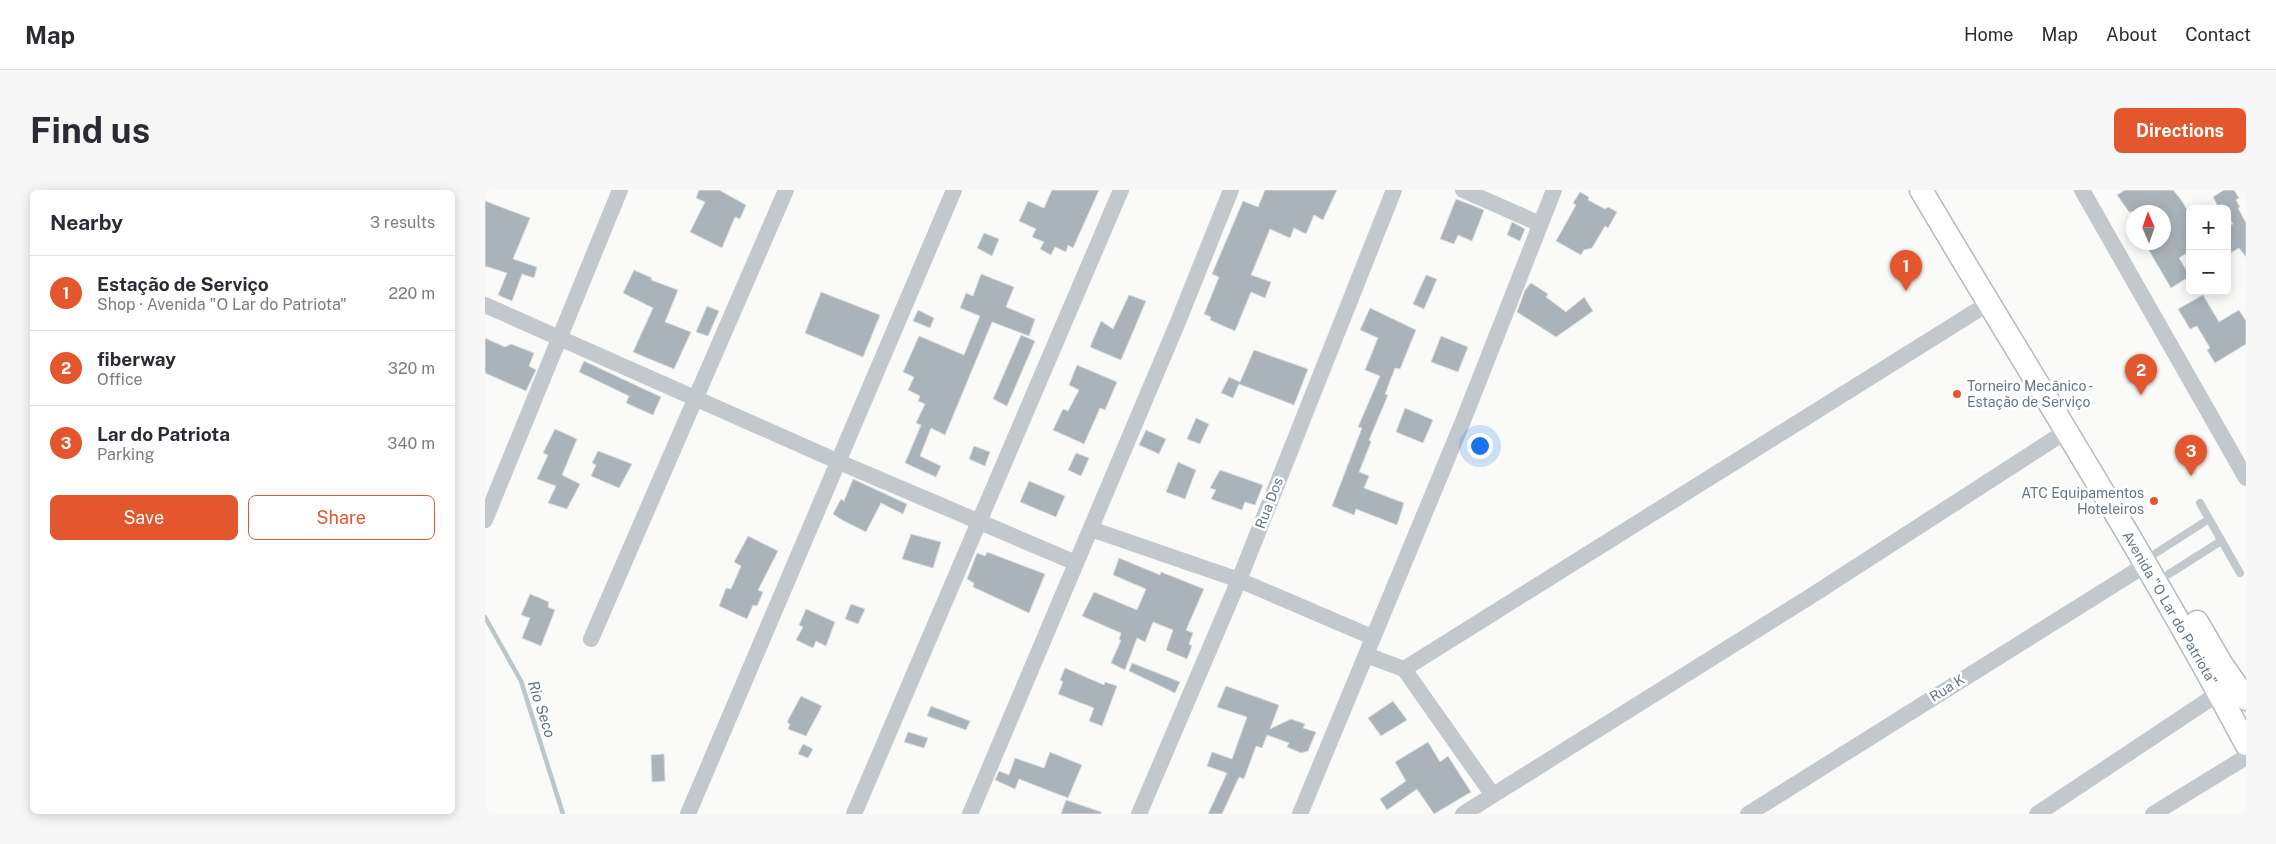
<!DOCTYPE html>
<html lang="en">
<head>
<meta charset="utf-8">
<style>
  body { margin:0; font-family:"Public Sans",sans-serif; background:#f7f7f7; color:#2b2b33 }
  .controls { position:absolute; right:15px; top:15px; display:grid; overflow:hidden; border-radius:8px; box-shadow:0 2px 12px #0003 }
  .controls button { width:45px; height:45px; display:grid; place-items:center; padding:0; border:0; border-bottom:1px solid #e1e1e2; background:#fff; color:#2b2b33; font:25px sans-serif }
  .compass { position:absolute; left:1641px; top:15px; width:45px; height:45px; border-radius:50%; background:#fff; box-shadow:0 2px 12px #0003; rotate:358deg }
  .you { position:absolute; left:994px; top:255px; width:18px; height:18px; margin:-12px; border:4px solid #fff; border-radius:50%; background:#1a73e8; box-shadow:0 0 0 8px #1a73e833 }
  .badge { display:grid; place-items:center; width:32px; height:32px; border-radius:50%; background:#e4572e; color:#fff; font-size:16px; font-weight:700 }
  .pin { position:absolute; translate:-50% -41px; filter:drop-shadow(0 1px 2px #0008) }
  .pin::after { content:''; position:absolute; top:26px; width:18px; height:15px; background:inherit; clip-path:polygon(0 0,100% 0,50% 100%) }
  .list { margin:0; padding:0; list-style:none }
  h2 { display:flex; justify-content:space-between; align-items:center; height:65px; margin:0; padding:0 20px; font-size:21px }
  h2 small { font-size:16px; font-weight:400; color:#7c7c81 }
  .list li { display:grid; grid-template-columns:32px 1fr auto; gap:15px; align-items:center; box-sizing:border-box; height:75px; padding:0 20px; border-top:1px solid #e1e1e2 }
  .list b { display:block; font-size:19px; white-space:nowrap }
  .list p { margin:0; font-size:16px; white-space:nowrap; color:#7c7c81 }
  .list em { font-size:16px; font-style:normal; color:#7c7c81 }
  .actions { display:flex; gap:10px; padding:15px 20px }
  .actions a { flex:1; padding:11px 0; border:1px solid #e4572e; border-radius:8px; text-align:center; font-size:18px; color:#e4572e }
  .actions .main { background:#e4572e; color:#fff }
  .map { position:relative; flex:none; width:1761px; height:624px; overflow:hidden; border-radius:8px }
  header { display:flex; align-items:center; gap:30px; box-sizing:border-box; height:70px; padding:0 25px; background:#fff; border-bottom:1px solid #e1e1e2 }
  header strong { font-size:24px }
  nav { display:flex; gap:28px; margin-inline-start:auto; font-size:18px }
  .intro { display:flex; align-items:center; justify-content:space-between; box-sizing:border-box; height:120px; padding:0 30px }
  h1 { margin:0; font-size:35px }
  .button { padding:12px 22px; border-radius:8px; background:#e4572e; color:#fff; font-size:18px; font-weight:700 }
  main { display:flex; gap:30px; padding:0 30px }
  aside { flex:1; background:#fff; border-radius:8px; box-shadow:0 2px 12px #0003 }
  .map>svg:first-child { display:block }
</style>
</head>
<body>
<header>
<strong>Map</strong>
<nav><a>Home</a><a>Map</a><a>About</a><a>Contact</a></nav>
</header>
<div class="intro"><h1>Find us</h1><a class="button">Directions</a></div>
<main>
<aside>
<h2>Nearby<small>3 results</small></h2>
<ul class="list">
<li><span class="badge">1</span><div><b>Estação de Serviço</b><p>Shop · Avenida &quot;O Lar do Patriota&quot;</p></div><em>220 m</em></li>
<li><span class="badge">2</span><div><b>fiberway</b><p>Office</p></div><em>320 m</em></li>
<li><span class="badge">3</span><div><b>Lar do Patriota</b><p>Parking</p></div><em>340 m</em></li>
</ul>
<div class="actions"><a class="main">Save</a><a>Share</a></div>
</aside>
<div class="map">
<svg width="1761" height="624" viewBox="0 0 1761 624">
  <rect width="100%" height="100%" fill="#fafaf8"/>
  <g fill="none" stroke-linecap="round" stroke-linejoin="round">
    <path stroke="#bbc7cb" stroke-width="4.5" d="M0 427 36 491 78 624"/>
  </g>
  <g fill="#aab3b9" stroke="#dcdcda">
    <path d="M214 0H234L261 15 255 29 250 27 237 58 205 42 220 12 211 8Z"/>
    <path d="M567 0H614L588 58 583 55 581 62 570 57 566 65 555 59 559 52 547 47 551 39 534 31 543 11 559 18Z"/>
    <path d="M780 0H852L838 30 829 25 821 44 809 38 805 48 785 39 766 85 786 92 780 108 766 102 750 141 725 130 726 127 719 124 734 87 727 84 758 11 773 17Z"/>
    <path d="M1640 0H1688L1697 11 1705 25V61L1694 68 1705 86 1686 98 1659 52H1678V22H1644L1632 5Z"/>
    <path d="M1739 0H1749L1754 8 1751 10 1755 17 1753 18 1761 33V67L1754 58 1742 65V37L1748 34 1742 24V19H1739L1737 14 1733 16 1728 7Z"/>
    <path d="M1095 2 1104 7 1103 10 1120 19 1123 17 1132 22 1123 38 1120 36 1107 58 1099 60 1096 65 1071 51 1091 15 1088 13Z"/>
    <path d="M971 9 999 20 987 51 973 45 969 54 955 49Z"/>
    <path d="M0 11 45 28 28 69 52 77 49 88 37 84 27 111 13 105 22 83 0 76Z"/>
    <path d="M1027 32 1040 39 1035 51 1022 45Z"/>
    <path d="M499 43 514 49 507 66 492 58Z"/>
    <path d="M149 80 167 88 166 90 193 100 180 132 206 142 189 179 148 162 168 118 138 103Z"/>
    <path d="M496 84 529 97 521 117 550 129 544 146 507 132 460 245 446 238 435 266 456 276 451 287 420 273 436 235 431 233 440 214 433 211 435 206 423 200 429 187 418 182 434 146 479 165 495 126 475 118 481 103 488 106Z"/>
    <path d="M941 85 952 89 939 119 928 114Z"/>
    <path d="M1046 93 1063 104 1061 107 1081 122 1099 107 1108 121 1071 147 1032 122 1040 100Z"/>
    <path d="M336 102 395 125 378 167 320 143Z"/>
    <path d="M644 105 661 111 636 170 605 157 616 131 628 139Z"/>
    <path d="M1718 105 1734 132 1754 120 1761 131V154L1730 173 1722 160 1725 158 1712 136 1705 139 1693 119Z"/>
    <path d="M222 116 234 121 223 146 211 142Z"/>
    <path d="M885 118 931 140 915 179 910 178 900 204 903 205 884 250 886 252 874 282 884 286 879 298 919 313 912 335 871 319 869 325 847 316 877 238 873 237 895 186 880 180 893 148 875 140Z"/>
    <path d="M433 120 449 128 445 138 428 131Z"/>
    <path d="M536 145 550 151 522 216 508 209Z"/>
    <path d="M956 146 983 157 973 182 946 172Z"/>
    <path d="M0 148 20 157 26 154 49 163 44 176 51 180 41 201 0 183Z"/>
    <path d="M769 160 823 179 809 215 754 194 748 208 736 203 744 187 755 192Z"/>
    <path d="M99 171 176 207 168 225 141 213 144 206 94 182Z"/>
    <path d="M592 175 632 192 620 220 615 218 599 254 568 240 578 219 583 221 594 200 584 195Z"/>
    <path d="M920 218 948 230 938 253 911 242Z"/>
    <path d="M711 228 724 234 715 254 702 249Z"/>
    <path d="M70 239 92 249 77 285 95 294 82 319 63 313 71 296 52 289 63 265 58 263Z"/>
    <path d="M661 240 681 249 674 264 654 255Z"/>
    <path d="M489 256 505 262 500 276 484 269Z"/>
    <path d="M113 261 147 274 134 298 106 286 111 275 107 273Z"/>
    <path d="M591 263 604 268 596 286 583 280Z"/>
    <path d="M693 272 711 280 700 309 681 302Z"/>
    <path d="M735 280 778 295 770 315 760 312 757 320 726 309 731 300 725 298Z"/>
    <path d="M368 289 422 314 418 324 396 313 381 342 357 330 348 324 356 309 359 311Z"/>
    <path d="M544 291 580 306 571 327 535 312Z"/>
    <path d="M426 344 456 352 448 378 417 369Z"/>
    <path d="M263 346 293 361 273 400 278 402 272 416 268 415 262 429 234 416 241 398 246 399 256 376 249 372Z"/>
    <path d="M502 362 560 384 544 423 488 397 489 393 482 389 492 363 500 366Z"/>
    <path d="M634 368 675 385 676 382 719 399 701 440 708 443 704 454 707 456 702 469 681 460 688 440 668 432 660 452 652 448 640 480 626 473 636 450H634L636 443 597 426 609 402 652 420 661 399 628 385Z"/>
    <path d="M45 404 64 412 63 417 70 420 56 456 37 448 45 428 36 425Z"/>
    <path d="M366 414 380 419 373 434 360 429Z"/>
    <path d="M321 419 350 432 341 456 331 451 328 458 311 450 318 437 314 435Z"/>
    <path d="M647 473 695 492 690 503 644 481Z"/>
    <path d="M580 478 619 495 620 492 632 496 617 536 604 531 609 518 573 504 578 492 575 490Z"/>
    <path d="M741 496 794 515 785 539 806 529 820 534 818 538 831 542 823 561 816 563 802 557 804 553 782 545 777 558 771 556 759 589 754 587 737 624H723L742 583 722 576 727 562 747 569 762 527 732 517Z"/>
    <path d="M316 506 337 516 321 546 303 539 305 534 302 532Z"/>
    <path d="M908 511 922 530 896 546 883 528Z"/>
    <path d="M446 516 485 531 481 540 442 526Z"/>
    <path d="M423 542 443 548 439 558 419 552Z"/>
    <path d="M943 552 955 572 963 566 986 602 949 624 932 599 902 620 895 609 921 591 910 572Z"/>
    <path d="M318 554 328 559 323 568 313 564Z"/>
    <path d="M565 562 597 575 583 608 534 589 530 599 510 590 514 581 524 585 530 568 559 578Z"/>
    <path d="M179 564 180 591 167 592 166 565Z"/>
    <path d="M581 610 616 622V624H576Z"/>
  </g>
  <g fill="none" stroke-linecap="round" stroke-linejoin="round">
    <g stroke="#b3babf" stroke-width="25">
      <g id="secondary">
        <path d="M1436 0C1545 184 1661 365 1761 554"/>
        <path d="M1712 432 1737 475 1761 509"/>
      </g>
    </g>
    <g stroke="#c3c8cc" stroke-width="8">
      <path d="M1715 313 1755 383"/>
      <path d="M1671 363 1724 329"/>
      <path d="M1684 384 1736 351"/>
    </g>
    <g stroke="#c3c8cc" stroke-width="16">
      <path d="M978 0 1055 34"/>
      <path d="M1597 0 1761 288"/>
      <path d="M0 115 354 272 591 373"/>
      <path d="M0 330 135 0"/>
      <path d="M606 339 754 390 887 447"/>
      <path d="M106 449 301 0"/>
      <path d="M881 465 919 479 1504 113"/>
      <path d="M919 479 1007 604"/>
      <path d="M203 624 469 0"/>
      <path d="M369 624 636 0"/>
      <path d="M485 624 693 132 746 0"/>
      <path d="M654 624 754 390 909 0"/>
      <path d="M815 624 978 231 1069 0"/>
      <path d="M978 624 1326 406 1580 242"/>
      <path d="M1263 624 1662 374"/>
      <path d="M1552 624 1734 503"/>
      <path d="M1668 624 1761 567"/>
    </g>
    <use href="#secondary" stroke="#fff" stroke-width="22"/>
  </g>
  <g fill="#e4572e" stroke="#fff" stroke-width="2">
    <circle cx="1472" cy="204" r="5"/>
    <circle cx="1669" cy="311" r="5"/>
  </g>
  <g text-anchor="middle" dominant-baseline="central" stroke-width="5" stroke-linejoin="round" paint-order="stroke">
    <g font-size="14" fill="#657683" stroke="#fff" text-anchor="start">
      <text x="1482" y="196">Torneiro Mecânico -<tspan x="1482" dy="16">Estação de Serviço</tspan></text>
      <text x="1659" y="303" text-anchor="end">ATC Equipamentos<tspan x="1659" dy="16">Hoteleiros</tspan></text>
    </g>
    <g font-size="14" fill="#657683" stroke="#fff">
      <text transform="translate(784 313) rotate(-69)">Rua Dos</text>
      <text transform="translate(1685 418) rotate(60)">Avenida "O Lar do Patriota"</text>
      <text transform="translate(1462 498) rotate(-32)">Rua K</text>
    </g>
    <g font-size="15" font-style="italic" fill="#60757c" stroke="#fff">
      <text transform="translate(57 519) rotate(72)">Rio Seco</text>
    </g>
  </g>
</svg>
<div class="controls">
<button>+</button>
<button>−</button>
</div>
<svg class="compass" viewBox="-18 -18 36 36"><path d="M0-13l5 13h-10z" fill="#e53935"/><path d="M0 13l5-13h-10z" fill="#7c7c81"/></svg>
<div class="you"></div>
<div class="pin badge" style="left:1421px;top:101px">1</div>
<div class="pin badge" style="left:1656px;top:205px">2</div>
<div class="pin badge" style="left:1706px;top:286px">3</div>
</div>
</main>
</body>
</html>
